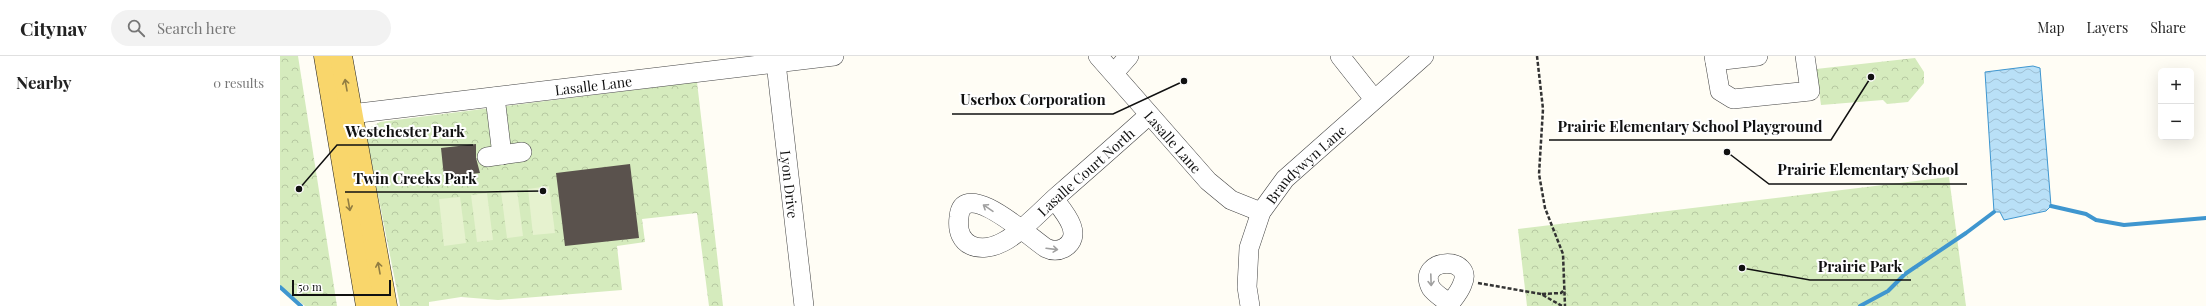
<!DOCTYPE html>
<html lang="en">
<head>
<meta charset="utf-8">
<style>
  body { margin:0; font-family:"Playfair Display",serif; background:#f2f2f2; color:#222 }
  .controls { position:absolute; right:12px; top:12px; display:grid; overflow:hidden; border-radius:6px; box-shadow:0 4px 16px #0002 }
  .controls button { width:36px; height:36px; display:grid; place-items:center; padding:0; border:0; border-bottom:1px solid #e0e0e0; background:#fff; color:#222; font:20px sans-serif }
  .scale { position:absolute; left:12px; bottom:10px; width:99px; box-sizing:border-box; padding-left:4px; border:2px solid #111; border-top:0; font-size:11px; line-height:14px; white-space:nowrap; color:#111; -webkit-text-stroke:3px #fff; paint-order:stroke }
  .list { margin:0; padding:0; list-style:none }
  h2 { display:flex; justify-content:space-between; align-items:center; height:52px; margin:0; padding:0 16px; font-size:17px }
  h2 small { font-size:13px; font-weight:400; color:#767676 }
  .icon { flex:none; width:22px; height:22px; fill:none; stroke:currentColor; stroke-width:2; stroke-linecap:round; stroke-linejoin:round }
  .map { position:relative; flex:none; width:1926px; height:250px; overflow:hidden }
  header { display:flex; align-items:center; gap:24px; box-sizing:border-box; height:56px; padding:0 20px; background:#fff; border-bottom:1px solid #e0e0e0 }
  header strong { font-size:19px }
  nav { display:flex; gap:22px; margin-inline-start:auto; font-size:14px }
  .search { width:280px; height:36px; background:#f2f2f2; display:flex; align-items:center; gap:10px; box-sizing:border-box; padding:0 14px; border-radius:22px; color:#767676; font-size:15px }
  main { display:flex }
  aside { flex:1; background:#fff }
  .map>svg:first-child { display:block }
</style>
</head>
<body>
<header>
<strong>Citynav</strong>
<div class="search"><svg class="icon" aria-label="search" viewBox="0 0 24 24"><circle cx="10" cy="10" r="6"/><path d="M15 15l6 6"/></svg>Search here</div>
<nav><a>Map</a><a>Layers</a><a>Share</a></nav>
</header>
<main>
<aside>
<h2>Nearby<small>0 results</small></h2>
<ul class="list">
</ul>
</aside>
<div class="map">
<svg width="1926" height="250" viewBox="0 0 1926 250">
  <defs>
    <pattern id="park-crowns" width="20" height="18" patternUnits="userSpaceOnUse"><rect width="20" height="18" fill="#d5ebbd"/><path d="M2 6a3 3 0 1 1 6 0M12 15a3 3 0 1 1 6 0" fill="none" stroke="#b6c8a1"/></pattern>
    <pattern id="water-waves" width="16" height="10" patternUnits="userSpaceOnUse"><rect width="16" height="10" fill="#b9e0f7"/><path d="M0 5q4-4 8 0t8 0" fill="none" stroke="#9ebfd3"/></pattern>
  </defs>
  <rect width="100%" height="100%" fill="#fffdf5"/>
  <g fill="url(#park-crowns)">
    <path d="M0 0H18L57 250H25L0 230Z"/>
    <path d="M1635 2 1644 16V27L1628 46 1607 48 1603 44 1541 49 1536 13Z"/>
    <path d="M417 26 443 250H429L417 157 362 163 365 186 337 190 342 234 218 244 181 241 149 246V250H120L86 78 89 72 100 66Z"/>
    <path d="M1669 121 1686 250H1247L1238 173Z"/>
  </g>
  <g fill="#e6f2cf">
    <path d="M269 130 275 177 253 179 248 133Z"/>
    <path d="M237 134 243 180 227 182 221 136Z"/>
    <path d="M207 137 213 184 197 186 191 139Z"/>
    <path d="M180 141 186 187 164 190 159 143Z"/>
  </g>
  <path fill="url(#water-waves)" stroke="#3f96cf" d="M1753 10 1760 12 1771 150 1766 155 1724 164 1720 156H1714L1705 16Z"/>
  <g fill="none" stroke-linecap="round" stroke-linejoin="round">
    <g stroke="#3f96cf" stroke-width="4">
      <path d="M1771 150 1806 158 1816 164 1844 169 1926 162"/>
      <path d="M0 231 21 250"/>
      <path d="M1580 250 1608 235 1625 218 1686 177 1714 156"/>
    </g>
  </g>
  <g fill="#5a524d">
    <path d="M196 88V102L200 117 164 121 161 92Z"/>
    <path d="M350 108 359 182 285 190 276 117Z"/>
  </g>
  <g fill="none" stroke-linecap="round" stroke-linejoin="round">
    <g stroke="#444" stroke-width="20">
      <g id="minor">
        <path id="s1" d="M818 0 928 125 951 144 981 156"/>
        <path d="M1060 0 1094 43"/>
        <path d="M1434 0 1440 35 1453 43 1530 35 1525 0"/>
        <path d="M1435 5 1478 0"/>
        <path id="s2" d="M496 7 524 250"/>
        <path d="M834 17 849 0"/>
        <path d="M215 41 222 99"/>
        <path id="s3" d="M71 58 554 0"/>
        <path d="M207 101 242 96"/>
        <path id="s4" d="M774 143C784 156 805 179 784 192 778 195 772 195 766 192 754 185 683 119 679 161 675 191 700 198 723 186 739 178 760 156 774 143 806 115 838 87 869 59"/>
        <path id="s5" d="M970 250 967 231 969 192 981 156 1005 123 1144 0"/>
        <path d="M1168 250C1173 243 1179 237 1182 229 1196 199 1135 201 1151 232 1155 238 1164 243 1170 248"/>
      </g>
    </g>
    <g stroke="#222" stroke-width="23">
      <g id="major">
        <path d="M45 0 87 250"/>
        <path d="M61 0 106 250"/>
      </g>
    </g>
    <g stroke="#333" stroke-width="2.5" stroke-dasharray="4 2" stroke-linecap="butt">
      <path d="M1257 0 1263 53 1259 118 1265 152 1283 198 1285 250"/>
      <path d="M1198 227 1261 238 1282 250"/>
      <path d="M1262 238 1281 237 1285 233"/>
    </g>
    <use href="#minor" stroke="#fff" stroke-width="19"/>
    <use href="#major" stroke="#f9d66b" stroke-width="22"/>
  </g>
  <defs><path id="oneway-shaft" d="M-6 0H5M1.5-3L5.5 0L1.5 3" fill="none" stroke-width="1.6" stroke-linecap="round" stroke-linejoin="round"/></defs>
  <g stroke="#917d42">
    <use href="#oneway-shaft" transform="translate(66 29) rotate(-100)"/>
    <use href="#oneway-shaft" transform="translate(69 149) rotate(80)"/>
    <use href="#oneway-shaft" transform="translate(99 212) rotate(-100)"/>
  </g>
  <g stroke="#a0a0a0">
    <use href="#oneway-shaft" transform="translate(708 152) rotate(-146)"/>
    <use href="#oneway-shaft" transform="translate(772 193) rotate(7)"/>
    <use href="#oneway-shaft" transform="translate(1151 224) rotate(88)"/>
  </g>
  <g text-anchor="middle" dominant-baseline="central" stroke-width="4" stroke-linejoin="round" paint-order="stroke">
    <g font-size="14" fill="#111" stroke="#fff">
      <text stroke="none"><textPath href="#s3" startOffset="244">Lasalle Lane</textPath></text>
      <text stroke="none"><textPath href="#s1" startOffset="114">Lasalle Lane</textPath></text>
      <text stroke="none"><textPath href="#s5" startOffset="162">Brandywyn Lane</textPath></text>
      <text stroke="none"><textPath href="#s4" startOffset="360">Lasalle Court North</textPath></text>
      <text stroke="none"><textPath href="#s2" startOffset="122">Lyon Drive</textPath></text>
    </g>
  </g>
  <path fill="none" stroke="#111" stroke-width="1.5" d="M904 25L833 58H672M1591 21L1551 84H1269M19 133L57 89H193M1447 96L1489 128H1687M263 135L205 136H65M1462 212L1530 224H1631"/>
  <g fill="#111" stroke="#fff" stroke-width="1.5">
    <circle cx="904" cy="25" r="4"/>
    <circle cx="1591" cy="21" r="4"/>
    <circle cx="19" cy="133" r="4"/>
    <circle cx="1447" cy="96" r="4"/>
    <circle cx="263" cy="135" r="4"/>
    <circle cx="1462" cy="212" r="4"/>
  </g>
  <g font-size="15" text-anchor="middle" font-weight="bold" fill="#111" stroke="#fff" stroke-width="4" stroke-linejoin="round" paint-order="stroke">
    <text x="753" y="49">Userbox Corporation</text>
    <text x="1410" y="76">Prairie Elementary School Playground</text>
    <text x="125" y="81">Westchester Park</text>
    <text x="1588" y="119">Prairie Elementary School</text>
    <text x="135" y="128">Twin Creeks Park</text>
    <text x="1580" y="216">Prairie Park</text>
  </g>
</svg>
<div class="controls">
<button>+</button>
<button>−</button>
</div>
<div class="scale">50 m</div>
</div>
</main>
</body>
</html>
